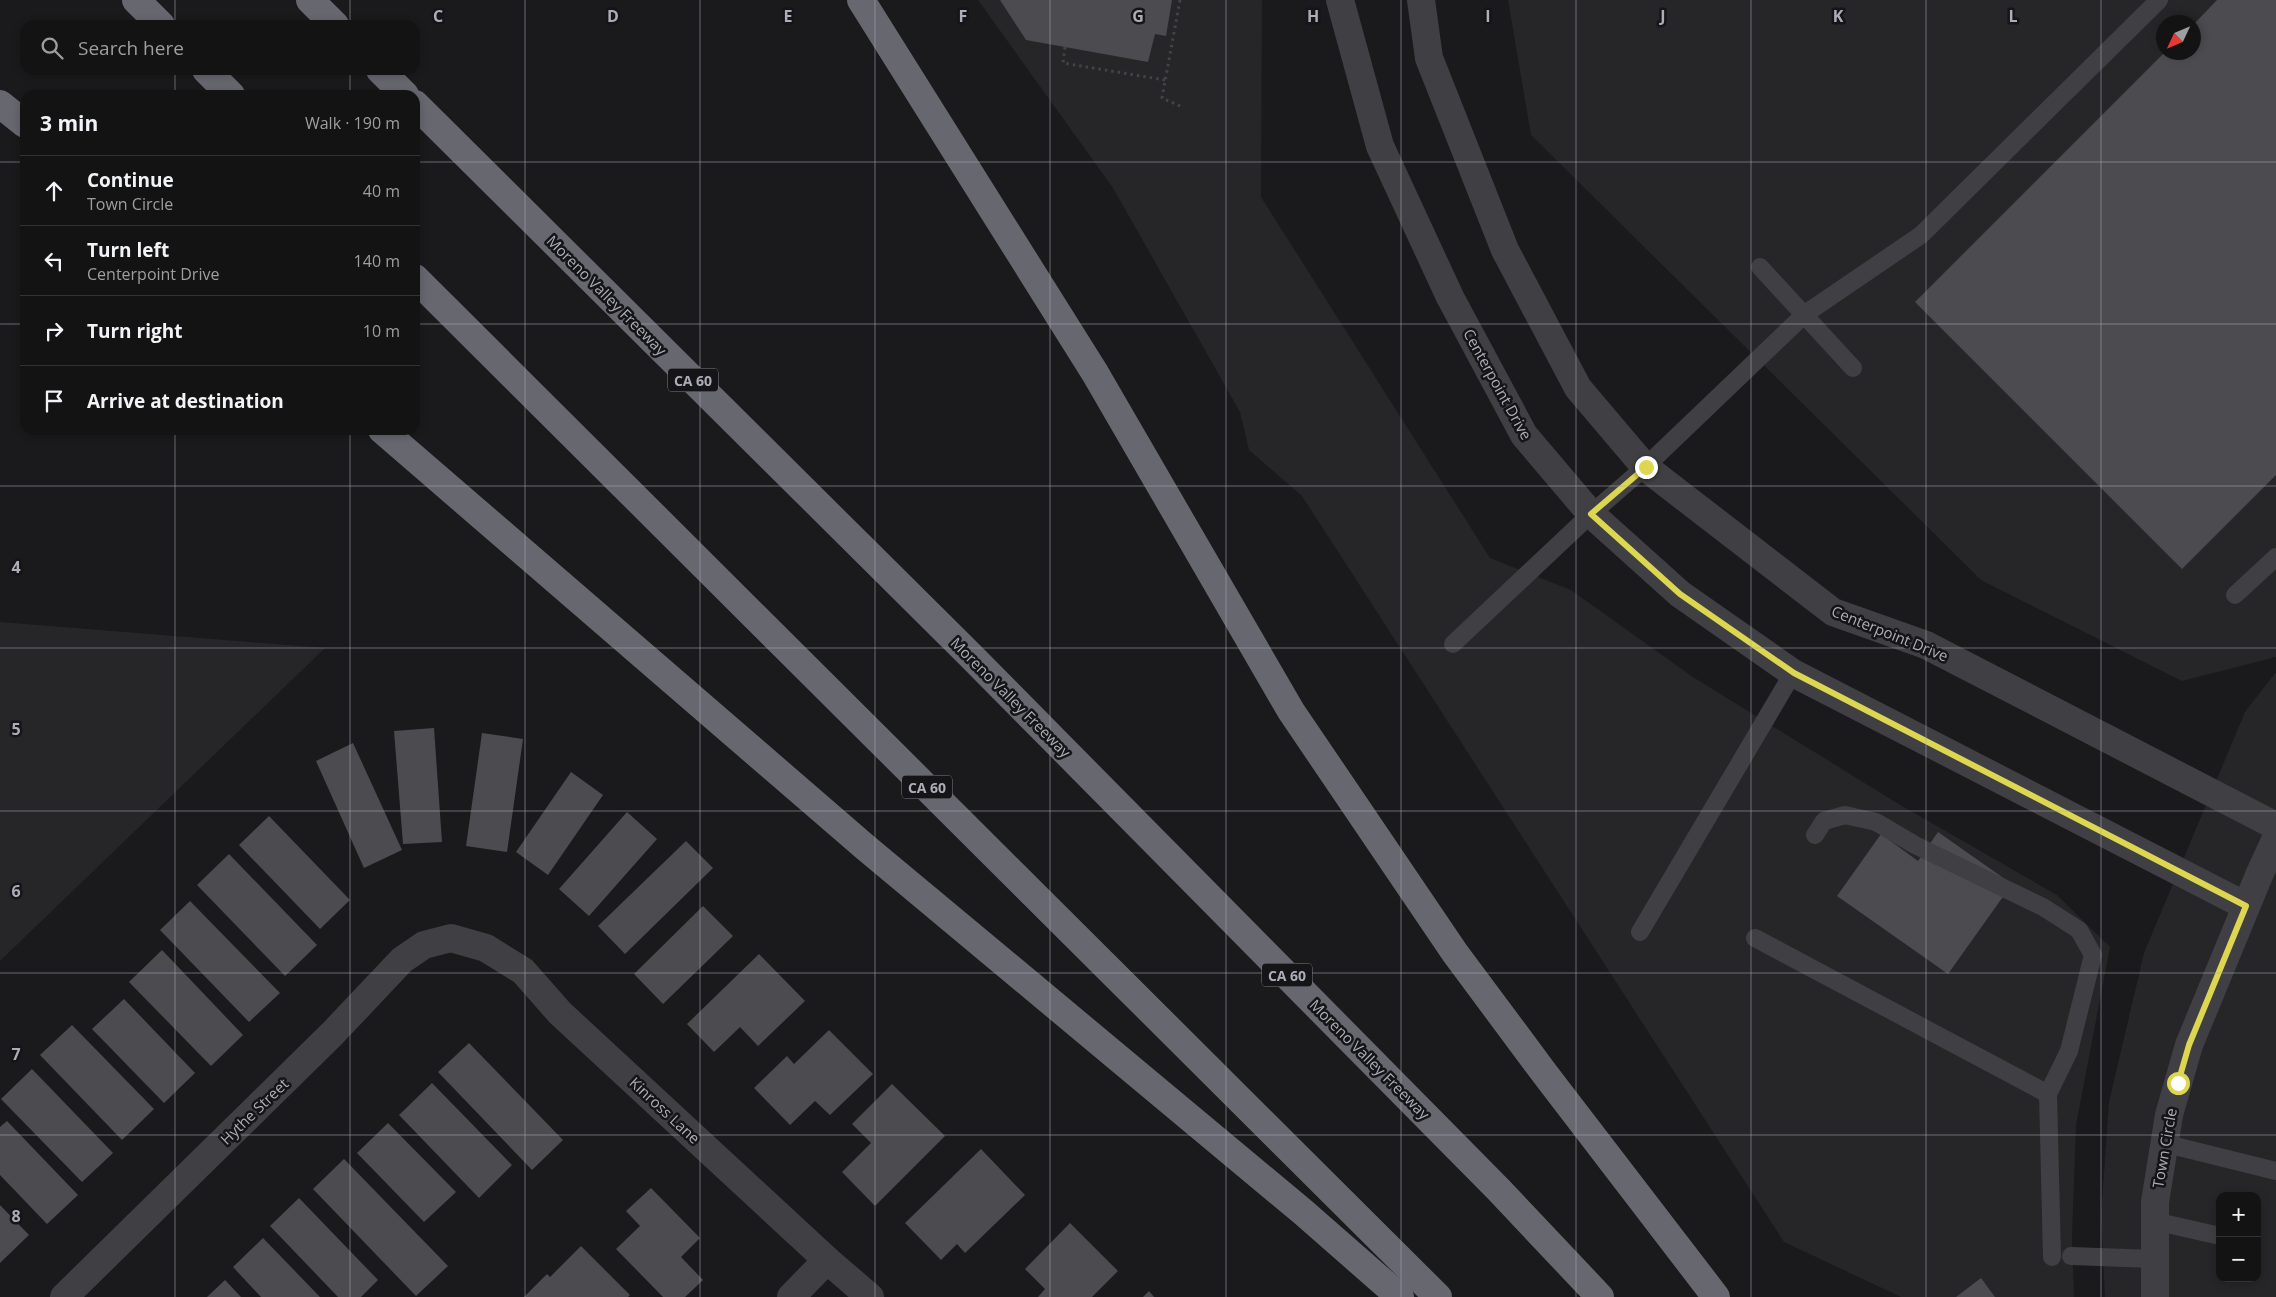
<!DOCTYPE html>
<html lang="en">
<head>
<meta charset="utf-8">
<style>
  body { margin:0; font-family:"Open Sans",sans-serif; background:#1d1c1d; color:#f1f3f6 }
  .controls { position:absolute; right:15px; bottom:15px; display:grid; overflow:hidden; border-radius:10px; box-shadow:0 2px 8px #0003 }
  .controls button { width:45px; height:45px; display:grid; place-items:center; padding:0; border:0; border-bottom:1px solid #333234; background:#141314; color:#f1f3f6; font:25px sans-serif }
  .compass { position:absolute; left:2156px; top:15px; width:45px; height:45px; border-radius:50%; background:#141314; box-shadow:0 2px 8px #0003; rotate:226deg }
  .stop { position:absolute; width:15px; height:15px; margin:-11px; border:4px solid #dcd650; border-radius:50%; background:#fff }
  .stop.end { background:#dcd650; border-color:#fff; box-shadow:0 1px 5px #0008 }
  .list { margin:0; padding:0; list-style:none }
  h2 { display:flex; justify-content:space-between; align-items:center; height:65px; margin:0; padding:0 20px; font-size:21px }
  h2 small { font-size:16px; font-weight:400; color:#9d9ea0 }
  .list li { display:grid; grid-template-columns:32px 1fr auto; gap:15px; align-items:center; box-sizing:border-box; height:70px; padding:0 20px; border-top:1px solid #333234 }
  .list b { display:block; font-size:19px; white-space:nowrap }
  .list p { margin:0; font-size:16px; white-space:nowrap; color:#9d9ea0 }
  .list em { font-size:16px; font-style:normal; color:#9d9ea0 }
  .icon { flex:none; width:28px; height:28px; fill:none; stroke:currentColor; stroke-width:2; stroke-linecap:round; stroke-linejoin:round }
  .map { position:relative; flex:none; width:2276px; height:1297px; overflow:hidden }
  .search { position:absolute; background:#141314; box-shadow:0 2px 8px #0003; left:20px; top:20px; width:400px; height:55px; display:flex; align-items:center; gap:12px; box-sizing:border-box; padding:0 18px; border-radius:15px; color:#9d9ea0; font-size:19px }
  .panel { position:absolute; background:#141314; box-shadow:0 2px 8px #0003; left:20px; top:90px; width:400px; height:345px; border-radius:15px }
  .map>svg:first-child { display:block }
</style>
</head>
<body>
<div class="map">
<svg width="2276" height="1297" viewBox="0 0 2276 1297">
  <rect width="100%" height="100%" fill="#1a191b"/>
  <g fill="#262528" fill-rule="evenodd">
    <path d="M978 0H1262L1261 197 1490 558 1571 590 1693 677 1897 803 2057 895 2110 947 2076 1125 2072 1237 2074 1297H1901L1784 1242 1302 496 1249 450 1240 412 1113 188Z"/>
    <path d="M1508 0H2276V657L2182 681 1981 580 1531 135ZM2164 22H2194V52H2164Z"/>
    <path d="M0 622 325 648 0 961Z"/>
    <path d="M2276 672V1297H2105L2101 1216 2109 1102 2144 953 2245 712ZM2220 1196H2257V1278H2220Z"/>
  </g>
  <g fill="#4c4b50">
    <path d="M1000 0H1172L1166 36 1155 34 1148 62 1026 40Z"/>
    <path d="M2217 0H2276V475L2182 569 1915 302 2165 52H2194V24Z"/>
    <path d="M434 728 442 842 403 844 394 731Z"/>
    <path d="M482 733 523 739 507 852 466 846Z"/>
    <path d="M353 743 402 850 364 868 316 761Z"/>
    <path d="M571 772 603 795 548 875 516 852Z"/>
    <path d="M627 812 657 839 589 916 559 889Z"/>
    <path d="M269 816 350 900 320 929 239 845Z"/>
    <path d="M1938 832 2012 884 1948 974 1837 896 1881 834 1918 861Z"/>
    <path d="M686 841 713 868 625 954 598 926Z"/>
    <path d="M229 854 317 945 285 976 197 885Z"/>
    <path d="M190 901 280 993 249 1022 160 930Z"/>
    <path d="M703 906 733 936 663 1004 634 974Z"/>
    <path d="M162 950 243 1035 211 1066 129 982Z"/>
    <path d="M759 954 805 1001 758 1046 740 1027 714 1052 687 1024Z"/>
    <path d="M124 999 195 1073 164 1103 92 1029Z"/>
    <path d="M72 1025 154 1109 122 1140 40 1055Z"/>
    <path d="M829 1030 873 1074 830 1115 815 1101 790 1125 754 1088 787 1056 794 1064Z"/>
    <path d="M469 1043 563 1140 532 1170 438 1072Z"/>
    <path d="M32 1069 113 1153 82 1182 1 1099Z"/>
    <path d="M432 1083 512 1165 479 1198 399 1115Z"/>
    <path d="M892 1084 945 1136 875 1206 842 1172 871 1143 852 1124Z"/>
    <path d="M7 1121 78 1195 47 1224 0 1175V1127Z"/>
    <path d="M388 1123 456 1192 424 1222 357 1153Z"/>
    <path d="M981 1149 1025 1195 965 1253 957 1244 941 1260 905 1223Z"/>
    <path d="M344 1159 448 1266 416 1296 313 1189Z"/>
    <path d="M651 1188 700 1238 681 1257 703 1280 685 1297H663L616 1249 640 1226 626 1211Z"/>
    <path d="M299 1198 378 1280 361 1297H338L270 1226Z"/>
    <path d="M0 1205 29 1235 0 1263Z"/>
    <path d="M1070 1223 1118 1271 1092 1297H1038L1045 1289 1025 1269Z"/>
    <path d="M263 1238 320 1297H261L233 1267Z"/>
    <path d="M581 1246 630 1295 628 1297H524L547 1274 550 1277Z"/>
    <path d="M1981 1278 1995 1297H1956Z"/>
    <path d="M225 1280 241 1297H207Z"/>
    <path d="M1149 1291 1154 1297H1143Z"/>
  </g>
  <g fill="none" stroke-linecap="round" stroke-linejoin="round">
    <g stroke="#434348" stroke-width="3" stroke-dasharray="2.5 4" stroke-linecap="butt">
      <path d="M1180 0 1162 98 1180 106"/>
      <path d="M1065 47 1063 63 1165 80"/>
    </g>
    <g stroke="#404044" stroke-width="18">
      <path d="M1760 267 1853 368"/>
      <path d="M2235 595 2276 557"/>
      <path d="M1453 644 1591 514 1645 467 1805 314 1921 235 2159 0"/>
      <path d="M1815 835 1824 821 1845 815 1876 822 1915 845 2043 907 2079 930 2093 955 2069 1051 2048 1094"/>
      <path d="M1640 932 1793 673"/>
      <path d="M1755 938 2048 1094 2052 1257"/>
      <path d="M2163 1143 2276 1171"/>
      <path d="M2154 1221 2220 1236"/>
      <path d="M2071 1256 2154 1259"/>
    </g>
    <g stroke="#404044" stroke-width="28">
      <path d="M64 1297 333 1033 402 960 424 945 451 938 486 948 523 971 560 1013 827 1260 870 1297"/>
      <path d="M791 1297 827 1260"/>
    </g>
    <g stroke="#404044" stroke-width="28">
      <path d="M1340 0 1380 146 1450 297 1524 435 1591 514 1680 594 1793 673 2246 906"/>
      <path d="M1421 0 1429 58 1505 250 1578 388 1645 467 1833 612 1926 645 2276 826"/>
      <path d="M2155 1297V1202L2169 1115 2189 1045 2260 873 2276 838"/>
    </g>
    <g stroke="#676770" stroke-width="28">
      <path d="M136 0 161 25"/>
      <path d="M310 0 335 25"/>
      <path d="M861 0 1095 373 1291 711 1455 953 1545 1074 1716 1297"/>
      <path d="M206 70 231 95"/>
      <path d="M380 70 405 95"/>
      <path d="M0 104 25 124"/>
      <path d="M415 104 971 656 1498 1189 1600 1297"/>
      <path d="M415 278 1438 1297"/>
      <path d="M382 430 865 847 1303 1212 1400 1297"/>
    </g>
  </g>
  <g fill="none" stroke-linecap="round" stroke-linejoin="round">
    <path stroke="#dcd650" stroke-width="6" d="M1646 467 1591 514 1680 594 1794 673 2246 906 2189 1045 2178 1083"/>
  </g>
  <path fill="none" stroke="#adadb9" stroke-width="1" stroke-opacity="0.55" d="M175 0V25M350 0V25M525 0V1297M700 0V1297M875 0V1297M1050 0V1297M1226 0V1297M1401 0V1297M1576 0V1297M1751 0V1297M1926 0V1297M2101 0V1297M175 70V95M350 70V95M0 162H25M415 162H2276M0 324H25M415 324H2276M175 430V1297M350 430V1297M0 486H2276M0 648H2276M0 811H2276M0 973H2276M0 1135H2276"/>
  <g text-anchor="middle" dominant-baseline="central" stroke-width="5" stroke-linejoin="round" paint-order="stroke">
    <g fill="#151416" stroke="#7f7f88" stroke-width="1">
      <rect x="668" y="368.5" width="50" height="23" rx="4"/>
      <rect x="902" y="775.5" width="50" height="23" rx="4"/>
      <rect x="1262" y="963.5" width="50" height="23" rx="4"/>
    </g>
    <g font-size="14" font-weight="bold" fill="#adadb9">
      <text x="693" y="380">CA 60</text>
      <text x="927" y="787">CA 60</text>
      <text x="1287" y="975">CA 60</text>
    </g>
    <g font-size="15" fill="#adadb9" stroke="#151416">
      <text transform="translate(607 295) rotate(45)">Moreno Valley Freeway</text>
      <text transform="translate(1498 384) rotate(61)">Centerpoint Drive</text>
      <text transform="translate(1890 633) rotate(22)">Centerpoint Drive</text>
      <text transform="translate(1011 697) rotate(45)">Moreno Valley Freeway</text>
      <text transform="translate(1370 1059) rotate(45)">Moreno Valley Freeway</text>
      <text transform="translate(665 1110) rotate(43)">Kinross Lane</text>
      <text transform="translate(254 1111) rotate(-44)">Hythe Street</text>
      <text transform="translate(2164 1148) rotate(-80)">Town Circle</text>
    </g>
  </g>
  <g font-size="16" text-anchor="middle" font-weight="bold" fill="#adadb9" stroke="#151416" stroke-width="5" stroke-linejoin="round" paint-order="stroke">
    <text x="438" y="22">C</text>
    <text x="613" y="22">D</text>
    <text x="788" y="22">E</text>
    <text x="963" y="22">F</text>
    <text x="1138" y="22">G</text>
    <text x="1313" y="22">H</text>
    <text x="1488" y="22">I</text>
    <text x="1663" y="22">J</text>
    <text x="1838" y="22">K</text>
    <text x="2013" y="22">L</text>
    <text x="16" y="573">4</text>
    <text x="16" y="735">5</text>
    <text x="16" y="897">6</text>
    <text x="16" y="1060">7</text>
    <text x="16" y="1222">8</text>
  </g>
</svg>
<div class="controls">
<button>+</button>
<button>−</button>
</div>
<svg class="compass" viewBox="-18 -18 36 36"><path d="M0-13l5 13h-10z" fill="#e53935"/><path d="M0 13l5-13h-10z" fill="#9d9ea0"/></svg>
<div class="stop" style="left:2178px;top:1083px"></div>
<div class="stop end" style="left:1646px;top:467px"></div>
<div class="search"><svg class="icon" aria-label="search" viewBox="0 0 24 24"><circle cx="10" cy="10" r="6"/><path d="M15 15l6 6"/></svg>Search here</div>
<section class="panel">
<h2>3 min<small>Walk · 190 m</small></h2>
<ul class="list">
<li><svg class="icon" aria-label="ahead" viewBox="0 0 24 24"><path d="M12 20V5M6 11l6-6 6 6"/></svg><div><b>Continue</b><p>Town Circle</p></div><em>40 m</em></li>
<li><svg class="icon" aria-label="left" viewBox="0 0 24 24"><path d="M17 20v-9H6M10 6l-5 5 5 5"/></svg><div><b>Turn left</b><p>Centerpoint Drive</p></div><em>140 m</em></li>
<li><svg class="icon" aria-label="right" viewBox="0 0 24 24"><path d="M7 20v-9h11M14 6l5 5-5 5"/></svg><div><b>Turn right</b></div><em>10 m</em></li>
<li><svg class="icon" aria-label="arrive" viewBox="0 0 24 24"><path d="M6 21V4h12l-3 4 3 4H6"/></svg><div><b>Arrive at destination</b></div></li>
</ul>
</section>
</div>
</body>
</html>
